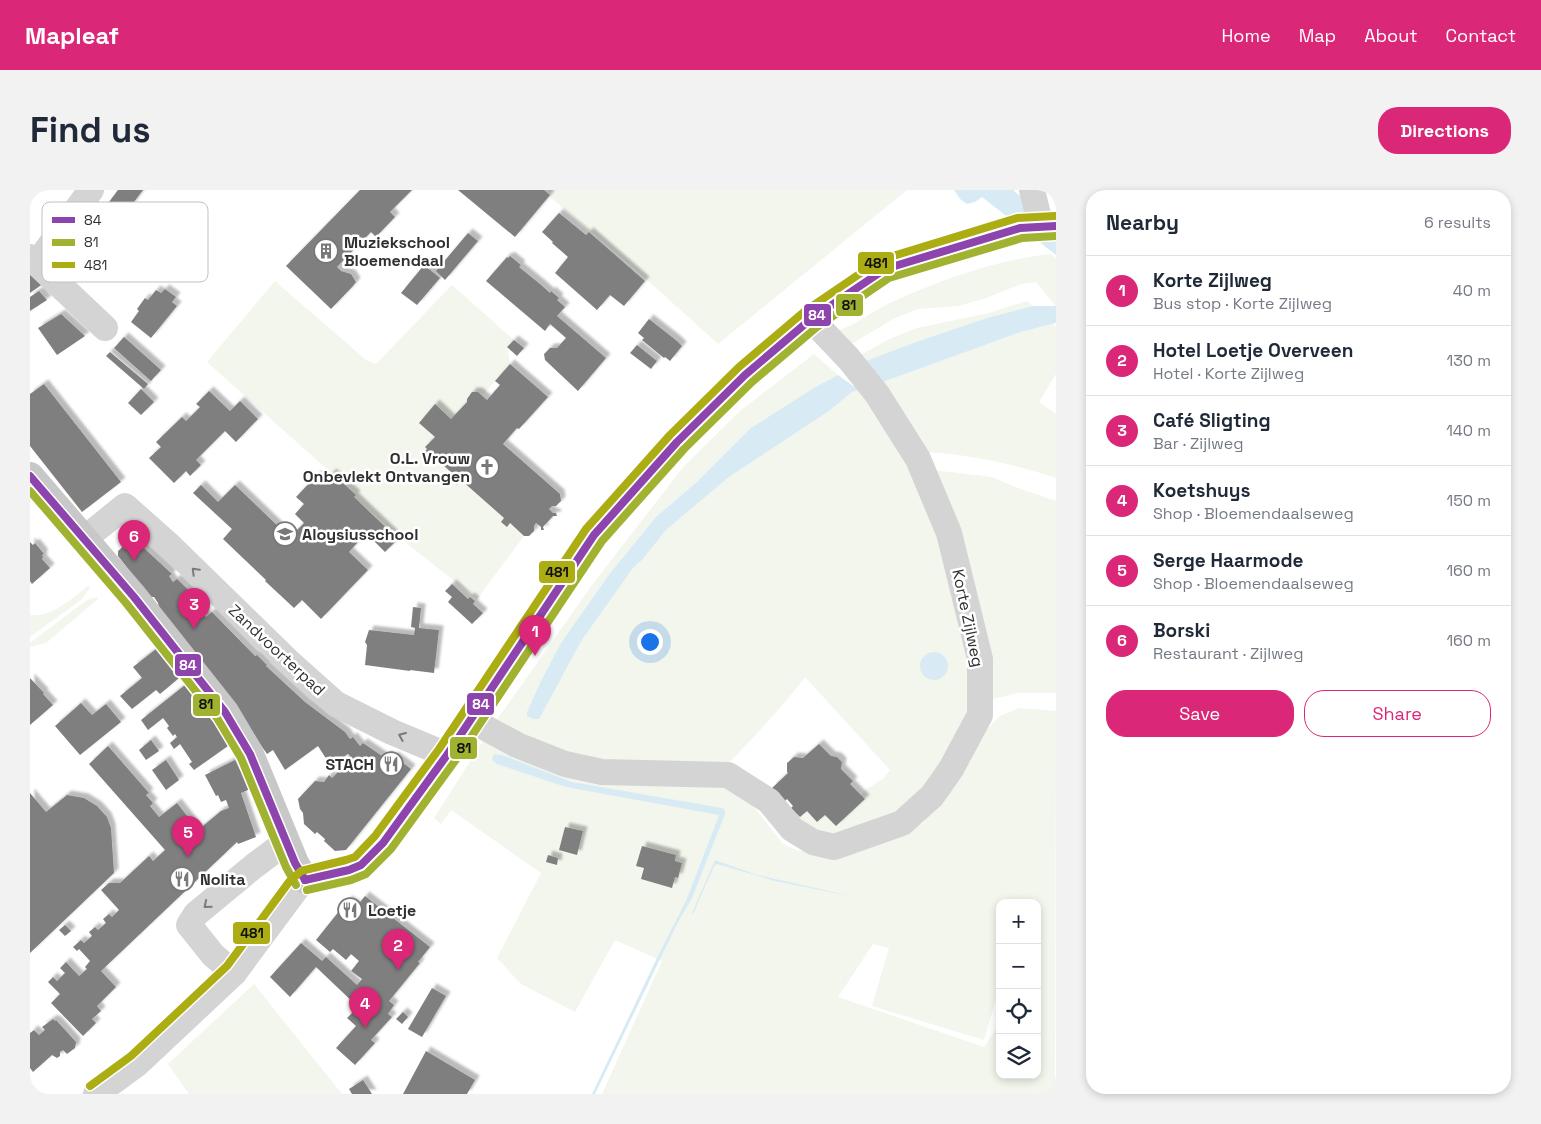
<!DOCTYPE html>
<html lang="en">
<head>
<meta charset="utf-8">
<style>
  body { margin:0; font-family:"Space Grotesk",sans-serif; background:#f2f2f3; color:#1f2937 }
  .controls { position:absolute; right:15px; bottom:15px; display:grid; overflow:hidden; border-radius:10px; box-shadow:0 2px 8px #0003 }
  .controls button { width:45px; height:45px; display:grid; place-items:center; padding:0; border:0; border-bottom:1px solid #e0e1e3; background:#fff; color:#1f2937; font:25px sans-serif }
  .you { position:absolute; left:619px; top:451px; width:18px; height:18px; margin:-12px; border:4px solid #fff; border-radius:50%; background:#1a73e8; box-shadow:0 0 0 8px #1a73e833 }
  .badge { display:grid; place-items:center; width:32px; height:32px; border-radius:50%; background:#db2777; color:#fff; font-size:16px; font-weight:700 }
  .pin { position:absolute; translate:-50% -41px; filter:drop-shadow(0 1px 2px #0008) }
  .pin::after { content:''; position:absolute; top:26px; width:18px; height:15px; background:inherit; clip-path:polygon(0 0,100% 0,50% 100%) }
  .list { margin:0; padding:0; list-style:none }
  h2 { display:flex; justify-content:space-between; align-items:center; height:65px; margin:0; padding:0 20px; font-size:21px }
  h2 small { font-size:16px; font-weight:400; color:#747a83 }
  .list li { display:grid; grid-template-columns:32px 1fr auto; gap:15px; align-items:center; box-sizing:border-box; height:70px; padding:0 20px; border-top:1px solid #e0e1e3 }
  .list b { display:block; font-size:19px; white-space:nowrap }
  .list p { margin:0; font-size:16px; white-space:nowrap; color:#747a83 }
  .list em { font-size:16px; font-style:normal; color:#747a83 }
  .actions { display:flex; gap:10px; padding:15px 20px }
  .actions a { flex:1; padding:11px 0; border:1px solid #db2777; border-radius:20px; text-align:center; font-size:18px; color:#db2777 }
  .actions .main { background:#db2777; color:#fff }
  .icon { flex:none; width:28px; height:28px; fill:none; stroke:currentColor; stroke-width:2; stroke-linecap:round; stroke-linejoin:round }
  .map { position:relative; flex:none; width:1026px; height:904px; overflow:hidden; border-radius:20px }
  header { display:flex; align-items:center; gap:30px; box-sizing:border-box; height:70px; padding:0 25px; background:#db2777; color:#fff }
  header strong { font-size:24px }
  nav { display:flex; gap:28px; margin-inline-start:auto; font-size:18px }
  .intro { display:flex; align-items:center; justify-content:space-between; box-sizing:border-box; height:120px; padding:0 30px }
  h1 { margin:0; font-size:35px }
  .button { padding:12px 22px; border-radius:20px; background:#db2777; color:#fff; font-size:18px; font-weight:700 }
  main { display:flex; gap:30px; padding:0 30px }
  aside { flex:1; background:#fff; border-radius:20px; box-shadow:0 2px 8px #0003 }
  .map>svg:first-child { display:block }
</style>
</head>
<body>
<header>
<strong>Mapleaf</strong>
<nav><a>Home</a><a>Map</a><a>About</a><a>Contact</a></nav>
</header>
<div class="intro"><h1>Find us</h1><a class="button">Directions</a></div>
<main>
<div class="map">
<svg width="1026" height="904" viewBox="0 0 1026 904">
  <defs>
    <filter id="shadow"><feDropShadow dx="4.5" dy="-4.5" stdDeviation="1" flood-color="#0004"/></filter>
  </defs>
  <rect width="100%" height="100%" fill="#fff"/>
  <g fill="#f2f6ec" fill-rule="evenodd">
    <path d="M512 0H877L688 154 614 87Z"/>
    <path d="M1021 64 1026 68V116L1006 92 991 94 956 108 928 116 888 119 863 129 820 155 809 140C828 134 842 121 860 113 911 90 965 70 1021 64Z"/>
    <path d="M245 91 336 170 346 174 422 95 484 150 477 157 480 174 452 206 442 203 437 209V212L421 229 405 215 389 232 405 247 395 257 397 259 393 264 401 271 404 267 422 283 419 287 427 294 431 290 494 346 447 409 380 356 330 313 324 307 326 305 177 172Z"/>
    <path d="M997 111 1003 116 886 152 833 172 829 166 859 149 887 138 959 123Z"/>
    <path d="M1023 134 1026 137V184L1009 212 1026 224V288C985 274 941 265 898 262L850 193 991 142Z"/>
    <path d="M784 164 808 185 787 196 669 290 626 327 581 382 529 493 552 450 603 378 613 369 636 340 699 287 799 221 822 202 829 200 853 226 910 343 935 425 942 512 903 589 855 630 796 646 780 645 763 622 774 612 808 626 837 599 854 588 860 580 775 487C749 521 720 551 690 582L536 565 464 534 562 395 654 276 710 221Z"/>
    <path d="M903 280 962 287 985 297 1026 311V503H988L963 509Z"/>
    <path d="M58 396 60 398 52 409 0 447V425C22 428 42 408 58 396Z"/>
    <path d="M67 407 68 409 16 453 0 457V453L57 410Z"/>
    <path d="M989 518 1026 521 1025 904H572L632 771 585 750 545 822 491 794 467 768 511 683 421 620 411 634 404 628 455 548 692 595 720 612 753 654 766 660 785 663 864 644 892 634 911 611 954 542 970 526ZM970 713H1007V885H970V833L954 857 808 807 843 754 859 758 842 816 954 850 970 796Z"/>
    <path d="M224 794 312 904H159L138 874Z"/>
  </g>
  <g fill="#d8ebf4">
    <path d="M924 0H983L1026 37V65L952 7 945 12 937 14 930 9Z"/>
    <path d="M1003 116H1026V133L991 142 850 193 833 172 886 152 957 128Z"/>
    <path d="M808 185 829 200 822 202 799 221 699 287 636 340 613 369 603 378 552 450 509 529H503L497 526V522L511 491 531 453 581 382 626 327 669 290 721 238 787 196Z"/>
    <circle cx="904" cy="476" r="14"/>
    <path d="M464 564 472 565 542 592 692 618 695 620V624L662 708 647 734 565 904H562L627 768 656 711 689 625 536 597 467 574 462 570Z"/>
    <path d="M685 670 727 685 830 708 745 691 687 674 684 676 663 724 662 723Z"/>
  </g>
  <g fill="#7f7f7f" filter="url(#shadow)">
    <path d="M88 0H113L49 85 34 74 72 26 70 24Z"/>
    <path d="M330 0H382L360 22 365 27 346 47 341 42 307 77 311 81 321 84 326 92 323 96 301 119 256 76Z"/>
    <path d="M428 0H514L520 5 485 47Z"/>
    <path d="M529 23 556 45 559 42 615 91 594 116 580 105 567 120 525 83 538 67 522 53 523 52 512 42Z"/>
    <path d="M438 43 448 51 415 90 406 81Z"/>
    <path d="M480 66 491 75 489 77 510 94 520 103 521 101 529 108 527 110 535 117 527 126 576 168 548 201 515 170 514 164 520 158H527L536 148 520 134 515 141 456 91 477 67 478 68Z"/>
    <path d="M394 75 410 88 387 115 371 103Z"/>
    <path d="M0 81 14 93 0 103Z"/>
    <path d="M135 99 146 107 142 112 147 116 121 148 101 132 109 121 107 119 115 108 118 110 126 100 131 103Z"/>
    <path d="M9 101 17 110 0 121V107Z"/>
    <path d="M31 124 55 146 27 165 8 138Z"/>
    <path d="M619 129 647 151 652 156 640 171 635 167 634 168 612 150 614 148 608 143Z"/>
    <path d="M94 147 131 180 121 191 84 158Z"/>
    <path d="M484 150 494 158 487 166 477 157Z"/>
    <path d="M607 155 627 171 621 179 600 163Z"/>
    <path d="M80 162 118 194 114 199 76 166Z"/>
    <path d="M480 174 518 207 489 239 487 238 473 254 530 304 531 311 526 316H522L519 319 523 323H526L527 326H523L513 337 514 340H511V337L506 333 504 336V341L499 346H494L480 333 477 337 471 332 474 328 431 290 427 295 419 287 422 283 404 267 401 271 393 264 397 259 395 257 405 247 389 233 405 214 421 229 437 212V209L442 202H448L457 210 470 195 465 191Z"/>
    <path d="M14 194 91 292 52 322 0 256V204Z"/>
    <path d="M111 199 124 212 111 225 98 213Z"/>
    <path d="M179 201 200 221 210 211 228 229 206 252 195 241 166 270 171 275 160 286 156 281 144 293 119 268 131 257 126 252 152 227 156 231 170 217 166 214Z"/>
    <path d="M302 283 326 305 324 307 368 349 355 362 336 343 319 362 338 380 291 429 272 410 264 418 235 391 236 390 193 349 202 339 163 303 171 295 188 312 205 295 252 340 254 337 262 345 274 333 265 324 274 314 266 307 287 285 294 292Z"/>
    <path d="M103 348 142 384 139 386 143 392 147 389 165 406 162 408 176 427 182 422 225 466 227 465 237 475 236 476 275 512 315 542 320 549 323 547 330 556 333 553 355 568 357 565 362 568 364 566 381 579 316 660 305 661 294 651 295 649 287 642 285 644 274 634 273 623 270 619 268 609 285 591 294 592 299 585 302 588 307 583 305 576 320 566 318 564 305 573 295 567 288 556 255 580 243 560 237 564 181 484 129 418 128 413 124 407H120L88 366V361Z"/>
    <path d="M0 352 3 355 5 353 14 364 12 365 13 367 12 369 20 378 2 394 0 391Z"/>
    <path d="M422 394 438 409 440 407 445 411 443 414 453 423 442 434 418 412 422 407 415 401Z"/>
    <path d="M383 417 391 418 389 438 409 440 404 483 380 480V481L335 475 337 455 335 452 339 440 384 445 385 438 381 437Z"/>
    <path d="M126 459 149 488 130 504 126 500 102 519 90 506 112 488 103 477Z"/>
    <path d="M0 488 14 503 13 504 23 515 0 535Z"/>
    <path d="M155 495 186 535 198 556 164 580 159 574 162 572 150 554 144 559 140 553 147 547 145 544 143 546 137 538 139 536 133 528 118 540 111 530Z"/>
    <path d="M51 513 62 525 76 514 91 532 50 565 25 536Z"/>
    <path d="M121 550 129 561 116 570 109 560Z"/>
    <path d="M789 554 801 566 807 567 812 572 811 579 823 591 820 594 835 609 806 636 795 625 787 632 777 621 770 627 761 618 763 616 757 609 755 611 742 598 758 583 757 582V573L764 567 773 568Z"/>
    <path d="M78 556 119 603 116 605 123 613 120 616 129 627 147 613 165 636 151 647 155 651 191 621 199 618 196 610 191 612 188 605 186 606 175 585 205 570 220 599 211 603 226 647 208 654 207 652 71 781 86 797 67 816 71 821 62 829 66 833 53 846 21 813 30 804 18 792 23 787 27 791 35 783 30 778 36 772 49 786 57 779 55 777 60 771 49 759 47 761 43 757 51 750 54 753 62 746 59 742 65 737 68 740 76 733 73 729 79 724 82 727 89 720 71 700 79 693H90L119 666 123 671 135 660 59 574Z"/>
    <path d="M136 570 149 590 136 600 122 580Z"/>
    <path d="M0 603 16 622 37 605 54 608 67 616 77 627 81 638 84 683 0 763Z"/>
    <path d="M535 637 553 641 547 665 529 660Z"/>
    <path d="M612 656 646 665 645 671 652 673 648 688 645 687 642 698 611 689 614 678 606 676Z"/>
    <path d="M518 665 528 668 527 675 516 672Z"/>
    <path d="M335 706 400 757 388 772 390 773 359 811 364 815 358 824 362 827 341 850 345 853 325 875 306 858 326 836 317 828 328 817 286 777 260 807 240 787 271 753 292 771 296 767 327 795 332 789 321 781 329 771 321 764 316 770 303 759 300 762 286 750 318 710 327 716Z"/>
    <path d="M35 735 41 741 35 746 29 740Z"/>
    <path d="M402 798 416 806 392 847 378 839Z"/>
    <path d="M373 822 378 827 372 834 366 829Z"/>
    <path d="M23 829 25 831 26 830 46 852 45 858 37 864 33 860 30 862V866L27 868 22 865 3 882 0 878V843L4 840 9 845 15 840 12 837Z"/>
    <path d="M396 861 445 890 437 904H373Z"/>
    <path d="M333 890 342 904H322L319 899Z"/>
  </g>
  <g fill="none" stroke-linecap="round" stroke-linejoin="round">
    <g stroke="#d4d4d4" stroke-width="26">
      <path d="M1002 0 1011 37"/>
      <path d="M0 67 75 138"/>
      <path d="M7 73 61 0"/>
      <path d="M54 349 95 316 140 356 260 473 306 514 362 542 417 565"/>
      <path d="M441 530 487 555 535 574 572 582 698 585 739 611 762 639 783 652 804 657 872 633 902 606 921 579 950 525V469L919 343 888 269 847 204 819 169 781 129"/>
      <path d="M204 783 183 765 159 735 166 724 224 676 256 652"/>
      <path d="M66 904 107 874 204 783 267 698 275 690"/>
    </g>
    <path stroke="#c8c8c8" stroke-width="28" d="M0 286 104 407 195 522 220 564 265 673 275 690 319 680 331 675 353 653 417 565 564 345 647 252 715 185 781 129 855 79 990 38 1026 36"/>
    <g stroke="#fff" stroke-width="11">
      <g id="bus-1">
        <path d="M0 286 104 407 195 522 220 564 265 673 275 690"/>
        <path d="M275 690 319 680 331 675 353 653 417 565 564 345 647 252 715 185 781 129 855 79 990 38 1026 36"/>
      </g>
    </g>
    <g stroke="#fff" stroke-width="11">
      <g id="bus-2">
        <path d="M0 301 96 413 187 528 211 568 256 677 266 695"/>
        <path d="M277 700 321 690 336 684 361 659 425 571 572 351 654 259 722 192 787 137 859 88 992 48 1026 46"/>
      </g>
    </g>
    <g stroke="#fff" stroke-width="11">
      <path id="bus-3" d="M60 896 101 866 197 776 259 692 271 681 316 670 325 667 345 646 409 559 556 339 640 245 709 177 775 121 850 70 987 28 1025 26"/>
    </g>
    <use href="#bus-1" stroke="#8e44ad" stroke-width="8"/>
    <use href="#bus-2" stroke="#a1b231" stroke-width="8"/>
    <use href="#bus-3" stroke="#acac13" stroke-width="8"/>
  </g>
  <defs><path id="oneway-chevron" d="M-2-3.5L2.5 0L-2 3.5" fill="none" stroke-width="1.6" stroke-linecap="round" stroke-linejoin="round" transform="scale(1.25)"/></defs>
  <g stroke="#7a7a7a">
    <use href="#oneway-chevron" transform="translate(165 381) rotate(-135)"/>
    <use href="#oneway-chevron" transform="translate(372 546) rotate(-157)"/>
    <use href="#oneway-chevron" transform="translate(177 715) rotate(140)"/>
  </g>
  <defs>
    <g id="building-ring" transform="scale(1.25)"><circle r="9.5" fill="#fff" stroke="#787878" stroke-width="1.5"/><path d="M-4-6H4V6H1V3H-1V6H-4ZM-2.5-4.3h1.7v1.8h-1.7ZM.8-4.3h1.7v1.8H.8ZM-2.5-1h1.7V.8h-1.7ZM.8-1h1.7V.8H.8Z" fill="#787878"/></g>
    <g id="church-ring" transform="scale(1.25)"><circle r="9.5" fill="#fff" stroke="#787878" stroke-width="1.5"/><path d="M-1.2-6h2.4v3.5h3.3v2.4h-3.3V6h-2.4V-.1h-3.3v-2.4h3.3Z" fill="#787878"/></g>
    <g id="school-ring" transform="scale(1.25)"><circle r="9.5" fill="#fff" stroke="#787878" stroke-width="1.5"/><path d="M0-5L7-2L0 1L-7-2ZM-4 1L0 2.5L4 1V4Q0 6-4 4Z" fill="#787878"/></g>
    <g id="restaurant-ring" transform="scale(1.25)"><circle r="9.5" fill="#fff" stroke="#787878" stroke-width="1.5"/><path d="M-5-6h1v4h1v-4h1v4h1v-4h1v5L-1.5 .5V6h-2V.5L-5-1ZM5-6V6H3V1.5H1.5Q1.5-4 5-6Z" fill="#787878"/></g>
  </defs>
  <g fill-rule="evenodd">
    <use href="#building-ring" x="296" y="61"/>
    <use href="#church-ring" x="457" y="277"/>
    <use href="#school-ring" x="255" y="344"/>
    <use href="#restaurant-ring" x="361" y="574"/>
    <use href="#restaurant-ring" x="152" y="689"/>
    <use href="#restaurant-ring" x="320" y="720"/>
  </g>
  <g text-anchor="middle" dominant-baseline="central" stroke-width="5" stroke-linejoin="round" paint-order="stroke">
    <g font-size="16" font-weight="bold" fill="#303030" stroke="#fff" text-anchor="start">
      <text x="314" y="52">Muziekschool<tspan x="314" dy="18">Bloemendaal</tspan></text>
      <text x="440" y="268" text-anchor="end">O.L. Vrouw<tspan x="440" dy="18">Onbevlekt Ontvangen</tspan></text>
      <text x="272" y="344">Aloysiusschool</text>
      <text x="344" y="574" text-anchor="end">STACH</text>
      <text x="170" y="689">Nolita</text>
      <text x="338" y="720">Loetje</text>
    </g>
    <g font-size="16" fill="#303030" stroke="#fff">
      <text transform="translate(938 428) rotate(78)">Korte Zijlweg</text>
      <text transform="translate(247 460) rotate(43)">Zandvoorterpad</text>
    </g>
  </g>
  <rect x="12" y="12" width="166" height="80" rx="8" fill="#fff" stroke="#c1c1c1" stroke-width="1"/>
  <rect x="22" y="27" width="23" height="6" fill="#8e44ad"/>
  <rect x="22" y="49" width="23" height="7" fill="#a1b231"/>
  <rect x="22" y="72" width="23" height="6" fill="#acac13"/>
  <g font-size="14" fill="#303030">
    <text x="54" y="35">84</text>
    <text x="54" y="57">81</text>
    <text x="54" y="80">481</text>
  </g>
  <g stroke="#fff" stroke-width="2">
    <rect x="827" y="61" width="38" height="24" rx="5" fill="#acac13"/>
    <rect x="805" y="103" width="29" height="24" rx="5" fill="#a1b231"/>
    <rect x="773" y="113" width="29" height="24" rx="5" fill="#8e44ad"/>
    <rect x="508" y="370" width="38" height="24" rx="5" fill="#acac13"/>
    <rect x="144" y="463" width="28" height="24" rx="5" fill="#8e44ad"/>
    <rect x="436" y="502" width="29" height="24" rx="5" fill="#8e44ad"/>
    <rect x="162" y="503" width="29" height="24" rx="5" fill="#a1b231"/>
    <rect x="419" y="546" width="29" height="24" rx="5" fill="#a1b231"/>
    <rect x="202" y="731" width="39" height="24" rx="5" fill="#acac13"/>
  </g>
  <g font-size="14" text-anchor="middle" font-weight="bold" fill="#fff">
    <text x="787" y="130">84</text>
    <text x="158" y="480">84</text>
    <text x="451" y="519">84</text>
  </g>
  <g font-size="14" text-anchor="middle" font-weight="bold" fill="#111">
    <text x="846" y="78">481</text>
    <text x="819" y="120">81</text>
    <text x="527" y="387">481</text>
    <text x="176" y="519">81</text>
    <text x="434" y="563">81</text>
    <text x="222" y="748">481</text>
  </g>
</svg>
<div class="controls">
<button>+</button>
<button>−</button>
<button><svg class="icon" aria-label="locate" viewBox="0 0 24 24"><circle cx="12" cy="12" r="6"/><path d="M12 2v4M12 18v4M2 12h4M18 12h4"/></svg></button>
<button><svg class="icon" aria-label="layers" viewBox="0 0 24 24"><path d="M12 4l9 5-9 5-9-5zM3 14l9 5 9-5"/></svg></button>
</div>
<div class="you"></div>
<div class="pin badge" style="left:505px;top:466px">1</div>
<div class="pin badge" style="left:368px;top:780px">2</div>
<div class="pin badge" style="left:164px;top:439px">3</div>
<div class="pin badge" style="left:335px;top:838px">4</div>
<div class="pin badge" style="left:158px;top:667px">5</div>
<div class="pin badge" style="left:104px;top:371px">6</div>
</div>
<aside>
<h2>Nearby<small>6 results</small></h2>
<ul class="list">
<li><span class="badge">1</span><div><b>Korte Zijlweg</b><p>Bus stop · Korte Zijlweg</p></div><em>40 m</em></li>
<li><span class="badge">2</span><div><b>Hotel Loetje Overveen</b><p>Hotel · Korte Zijlweg</p></div><em>130 m</em></li>
<li><span class="badge">3</span><div><b>Café Sligting</b><p>Bar · Zijlweg</p></div><em>140 m</em></li>
<li><span class="badge">4</span><div><b>Koetshuys</b><p>Shop · Bloemendaalseweg</p></div><em>150 m</em></li>
<li><span class="badge">5</span><div><b>Serge Haarmode</b><p>Shop · Bloemendaalseweg</p></div><em>160 m</em></li>
<li><span class="badge">6</span><div><b>Borski</b><p>Restaurant · Zijlweg</p></div><em>160 m</em></li>
</ul>
<div class="actions"><a class="main">Save</a><a>Share</a></div>
</aside>
</main>
</body>
</html>
